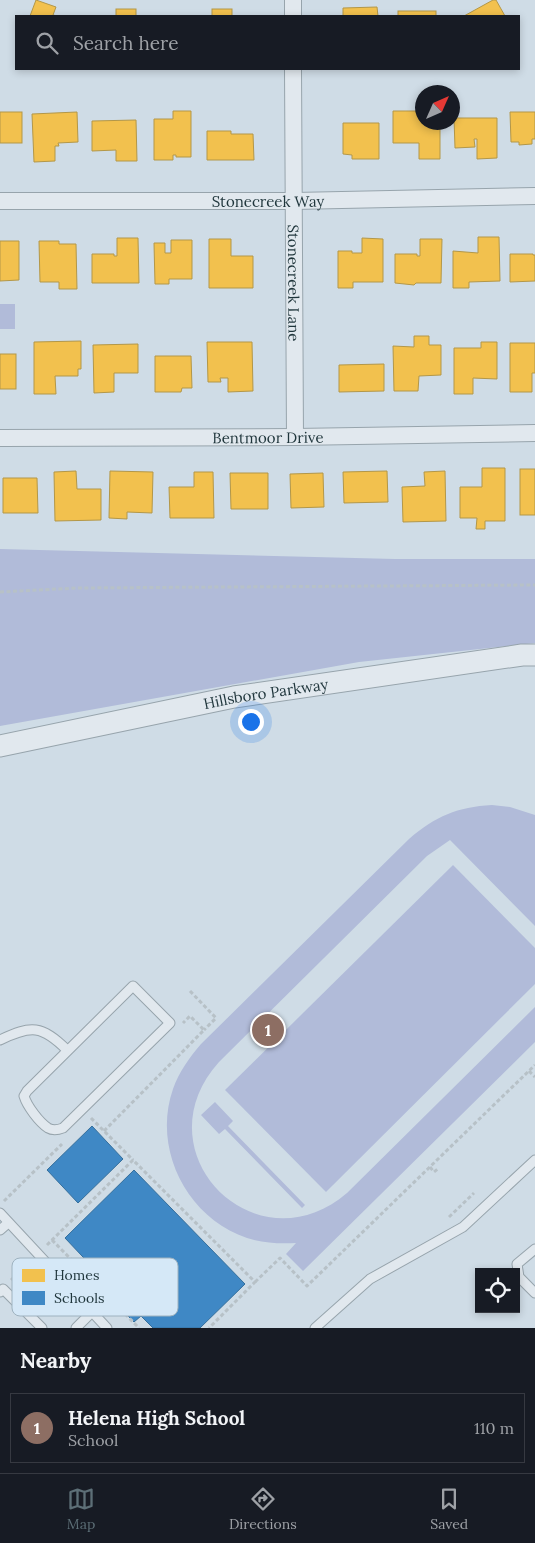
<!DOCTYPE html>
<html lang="en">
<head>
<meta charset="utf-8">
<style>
  body { margin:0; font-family:Lora,serif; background:#20242c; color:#f1f3f6 }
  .controls { position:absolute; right:15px; bottom:15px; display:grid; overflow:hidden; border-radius:0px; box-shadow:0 2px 8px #0003 }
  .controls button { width:45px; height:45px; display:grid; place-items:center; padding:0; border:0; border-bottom:1px solid #363941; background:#171b24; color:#f1f3f6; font:25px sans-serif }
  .compass { position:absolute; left:415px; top:85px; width:45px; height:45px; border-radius:50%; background:#171b24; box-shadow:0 2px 8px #0003; rotate:45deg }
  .you { position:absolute; left:250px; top:721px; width:18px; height:18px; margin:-12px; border:4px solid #fff; border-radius:50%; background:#1a73e8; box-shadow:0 0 0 8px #1a73e833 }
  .badge { display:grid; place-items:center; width:32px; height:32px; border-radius:50%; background:#5d6f77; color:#fff; font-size:16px; font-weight:700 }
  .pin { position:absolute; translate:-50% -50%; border:2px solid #fff; box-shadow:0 1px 5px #0006 }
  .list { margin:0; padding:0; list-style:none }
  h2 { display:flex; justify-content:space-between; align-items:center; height:65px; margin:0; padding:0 20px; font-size:21px }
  h2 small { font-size:16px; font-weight:400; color:#9ea1a6 }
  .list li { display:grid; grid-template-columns:32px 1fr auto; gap:15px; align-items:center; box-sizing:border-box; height:70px; margin:0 10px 10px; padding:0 10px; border:1px solid #363941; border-radius:0px }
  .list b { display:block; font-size:19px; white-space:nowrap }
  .list p { margin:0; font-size:16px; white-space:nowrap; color:#9ea1a6 }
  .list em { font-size:16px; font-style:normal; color:#9ea1a6 }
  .icon { flex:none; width:28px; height:28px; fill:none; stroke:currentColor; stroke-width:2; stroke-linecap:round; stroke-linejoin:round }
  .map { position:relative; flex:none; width:535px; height:1328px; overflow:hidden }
  .search { position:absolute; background:#171b24; box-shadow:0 2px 8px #0003; left:15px; right:15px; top:15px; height:55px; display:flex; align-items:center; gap:12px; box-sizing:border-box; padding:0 18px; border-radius:0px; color:#9ea1a6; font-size:19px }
  .sheet { height:145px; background:#171b24 }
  nav { display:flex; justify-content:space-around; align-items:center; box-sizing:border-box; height:70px; border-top:1px solid #363941; background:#171b24; font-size:14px; color:#9ea1a6 }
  nav a { display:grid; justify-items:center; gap:2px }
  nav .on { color:#5d6f77 }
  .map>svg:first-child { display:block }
</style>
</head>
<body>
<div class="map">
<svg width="535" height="1328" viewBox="0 0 535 1328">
  <rect width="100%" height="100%" fill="#cfdce6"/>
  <g fill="#b1bbd9">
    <rect x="0" y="304" width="15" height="25"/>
    <path d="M0 549 395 559H535V643L359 662 0 726Z"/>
    <path d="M492 805 510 807 535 815V926L450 840 427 856 219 1062C138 1152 256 1271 347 1193L535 1007V1042L303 1271 286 1254 296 1243C279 1244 263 1243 247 1238 187 1218 152 1149 173 1089 179 1072 189 1058 201 1044L409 839C436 816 457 807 492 805Z"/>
    <path d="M453 865 535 948V984L326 1192 225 1090Z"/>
    <path d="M215 1102 233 1121 228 1126 305 1205 302 1208 225 1129 219 1134 201 1115Z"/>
  </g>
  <g fill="#f2c14e" stroke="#b39748">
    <path d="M36 0 56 7 53 15 57 16H30Z"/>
    <path d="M493 0H496L505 16H464Z"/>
    <path d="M377 7 378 16H343V8Z"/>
    <rect x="116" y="9" width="20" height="7"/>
    <rect x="212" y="9" width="20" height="7"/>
    <rect x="398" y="11" width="38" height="5"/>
    <path d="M173 111H191V157H176V155H173V160H154V119H173Z"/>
    <path d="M393 111H422V122H440V159H419V143H393Z"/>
    <rect x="0" y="112" width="22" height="31"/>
    <path d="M77 112 78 142 58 143 59 146H55V161L34 162 32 114Z"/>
    <path d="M510 112H535V139H532V144L519 145V142H511Z"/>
    <path d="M454 118H497V158L477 159V139H474L475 147 455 148Z"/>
    <path d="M136 120 137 161H116V150L92 151V121Z"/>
    <path d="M343 123H379V159H352V155L343 154Z"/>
    <path d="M207 131H231V134H253L254 160H207Z"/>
    <path d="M478 237H499L500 281 469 282V288H453V251L478 253Z"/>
    <path d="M117 238H138L139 283H92V254H114V256H117Z"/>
    <path d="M362 238 383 239V282H353V288H338V251H352V253H362Z"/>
    <path d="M209 239H231V256H253V288H209Z"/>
    <path d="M420 239H442L441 283H416L414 285 395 283V254H417V256H420Z"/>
    <path d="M171 240H192V279H169V284H155L154 243H165V253H171Z"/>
    <path d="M0 241H19V280L0 281Z"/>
    <path d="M39 241H59V244H76L77 289H59V282H40Z"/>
    <path d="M510 254H533V255H535V281L510 282Z"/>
    <path d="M414 336H429V345H441V375L419 376 418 391H394L393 346 414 347Z"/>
    <path d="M81 341V369H78V376H55L56 394H34V342Z"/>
    <path d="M207 342H252L253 391 228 392V378H220L221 382H208Z"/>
    <path d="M481 342H497V379L473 378V394H454V348H481Z"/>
    <path d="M510 343H535V373H532V392H510Z"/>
    <path d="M138 344V373H114V392L94 393 93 345Z"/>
    <rect x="0" y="354" width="16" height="35"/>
    <path d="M155 356H191L192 388H182L181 392H155Z"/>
    <path d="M384 364V391L339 392V365Z"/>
    <path d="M482 468H505V521H485V529H476L477 518H460V487H482Z"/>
    <rect x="520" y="469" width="15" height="46"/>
    <path d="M76 471 77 489H101V520L55 521 54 472Z"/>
    <path d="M110 471 153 472 152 513 127 512V519L109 518Z"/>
    <path d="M387 471 388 502 344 503 343 472Z"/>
    <path d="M445 471 446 521 403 522 402 487 425 486 424 472Z"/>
    <path d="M194 472H213L214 518H170L169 487H194Z"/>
    <path d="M230 473H268V509H231Z"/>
    <path d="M323 473 324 507 291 508 290 474Z"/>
    <path d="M3 478H37L38 513H3Z"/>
  </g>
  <g fill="#3f88c5" stroke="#356f9c">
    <path d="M92 1126 123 1159 78 1203 47 1170Z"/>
    <path d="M134 1170 245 1284 200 1328H153L141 1316 134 1322 93 1281 100 1275 65 1238Z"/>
  </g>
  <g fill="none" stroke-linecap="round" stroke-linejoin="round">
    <g stroke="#97a4ac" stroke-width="11">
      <g id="service">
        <path d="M133 986 170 1023 63 1128C58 1130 53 1131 48 1128 39 1122 27 1106 24 1096L27 1091Z"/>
        <path d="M0 1040C31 1025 42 1025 67 1050"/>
        <path d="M0 1213 107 1328"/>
        <path d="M0 1230 8 1223"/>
        <path d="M535 1249 517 1264 519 1277 535 1293"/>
        <path d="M0 1292 3 1289 42 1328"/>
        <path d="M76 1328 92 1312"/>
        <path d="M315 1328 370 1279 463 1227 535 1160"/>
      </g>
    </g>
    <g stroke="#97a4ac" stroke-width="18">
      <g id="minor">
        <path d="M293 0V16"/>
        <path id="s1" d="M293 69 295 437"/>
        <path id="s2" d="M0 201H294L535 196"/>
        <path id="s3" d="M0 438 295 437 535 433"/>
      </g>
    </g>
    <g stroke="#97a4ac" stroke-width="23">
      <g id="tertiary">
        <path id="s4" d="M0 746 234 697 522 655H535"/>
      </g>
    </g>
    <g stroke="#b7c1c7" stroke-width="3" stroke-dasharray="4 2.5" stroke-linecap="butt">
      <path d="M0 592 77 588 535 585"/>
      <path d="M190 991 216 1018 204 1030"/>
      <path d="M529 1071 535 1077"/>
      <path d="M91 1118 133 1160"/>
      <path d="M104 1131 204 1030 190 1016 183 1023"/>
      <path d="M430 1167 434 1172 439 1168"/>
      <path d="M4 1201 62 1144"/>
      <path d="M449 1217 474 1193"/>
      <path d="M52 1240 139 1328"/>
      <path d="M47 1245 133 1160 255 1282 209 1328"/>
      <path d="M11 1280 28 1264"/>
      <path d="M255 1282 280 1258 307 1286 535 1065"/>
    </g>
    <use href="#service" stroke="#e1e8ee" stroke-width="9"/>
    <use href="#minor" stroke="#e1e8ee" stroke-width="16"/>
    <use href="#tertiary" stroke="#e1e8ee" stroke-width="21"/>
  </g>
  <g text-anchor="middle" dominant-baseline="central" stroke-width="5" stroke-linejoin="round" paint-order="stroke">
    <g font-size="15" fill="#1f353b" stroke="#d5e8f7">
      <text stroke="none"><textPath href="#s2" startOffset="268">Stonecreek Way</textPath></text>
      <text stroke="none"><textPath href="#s1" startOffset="214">Stonecreek Lane</textPath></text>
      <text stroke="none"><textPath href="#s3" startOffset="268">Bentmoor Drive</textPath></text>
      <text stroke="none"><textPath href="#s4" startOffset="271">Hillsboro Parkway</textPath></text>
    </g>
  </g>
  <rect x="12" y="1258" width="166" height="58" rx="8" fill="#d5e8f7" stroke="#9eb2bf" stroke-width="1"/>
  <rect x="22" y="1269" width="23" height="13" fill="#f2c14e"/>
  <rect x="22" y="1291" width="23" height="14" fill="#3f88c5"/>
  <g font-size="14" fill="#1f353b">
    <text x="54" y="1280">Homes</text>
    <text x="54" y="1303">Schools</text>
  </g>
</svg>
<div class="controls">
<button><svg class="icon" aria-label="locate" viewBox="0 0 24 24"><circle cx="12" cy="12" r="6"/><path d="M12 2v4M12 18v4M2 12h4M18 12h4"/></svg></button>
</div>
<svg class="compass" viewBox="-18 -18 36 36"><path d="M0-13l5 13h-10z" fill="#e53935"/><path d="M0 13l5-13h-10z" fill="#9ea1a6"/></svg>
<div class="you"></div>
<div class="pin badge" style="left:268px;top:1030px;background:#8d6e63">1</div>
<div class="search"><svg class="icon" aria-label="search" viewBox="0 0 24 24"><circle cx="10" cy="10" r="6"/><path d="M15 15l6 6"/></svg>Search here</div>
</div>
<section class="sheet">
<h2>Nearby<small></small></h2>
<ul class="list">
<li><span class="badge" style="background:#8d6e63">1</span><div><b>Helena High School</b><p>School</p></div><em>110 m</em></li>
</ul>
</section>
<nav>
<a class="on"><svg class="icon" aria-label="map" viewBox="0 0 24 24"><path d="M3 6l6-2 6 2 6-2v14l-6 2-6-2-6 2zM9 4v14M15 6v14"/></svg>Map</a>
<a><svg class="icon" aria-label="directions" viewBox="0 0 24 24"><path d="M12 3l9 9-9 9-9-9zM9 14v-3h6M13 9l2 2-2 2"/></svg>Directions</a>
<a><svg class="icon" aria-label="saved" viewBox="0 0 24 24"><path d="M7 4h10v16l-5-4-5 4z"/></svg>Saved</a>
</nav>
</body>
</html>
